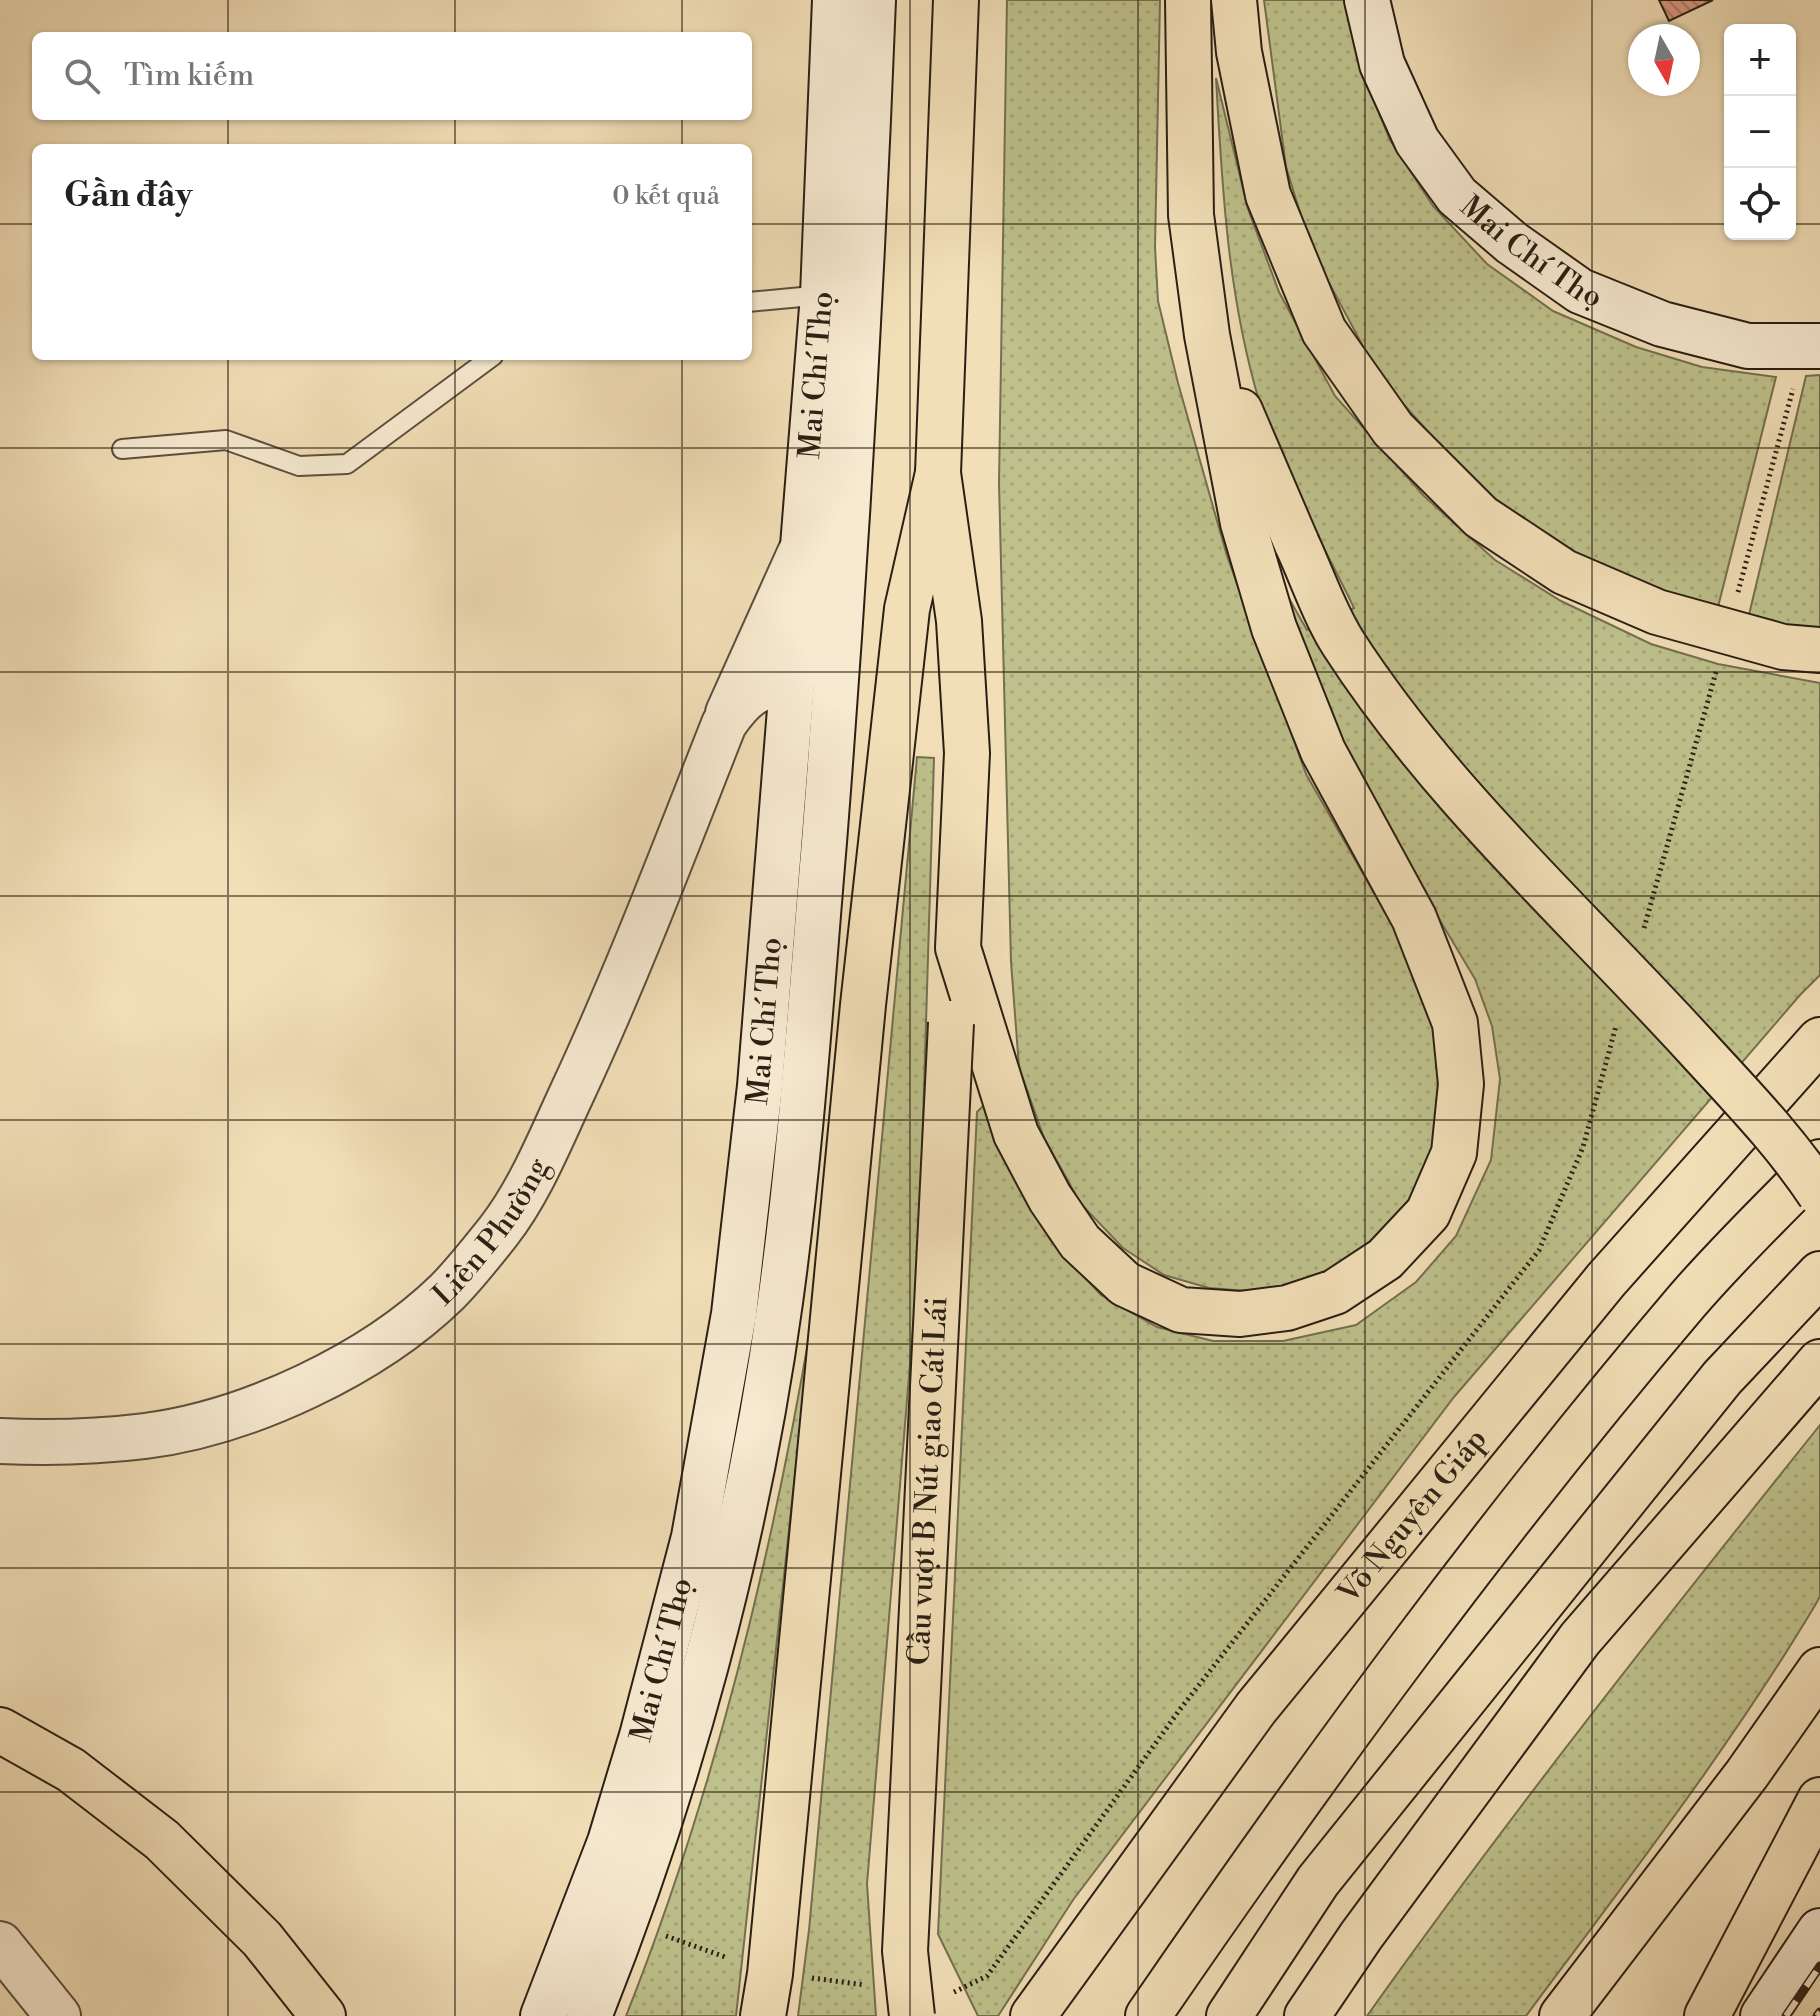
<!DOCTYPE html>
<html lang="vi">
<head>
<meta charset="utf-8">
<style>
  body { margin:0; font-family:"Libre Bodoni",serif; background:#f6f6f6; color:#222 }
  .controls { position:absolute; right:24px; top:24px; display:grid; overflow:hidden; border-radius:12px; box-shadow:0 2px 6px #0004 }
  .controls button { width:72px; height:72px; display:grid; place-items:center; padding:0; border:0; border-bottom:2px solid #e0e0e0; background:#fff; color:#222; font:40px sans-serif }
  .compass { position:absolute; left:1628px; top:24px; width:72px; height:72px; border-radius:50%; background:#fff; box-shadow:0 2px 6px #0004; rotate:171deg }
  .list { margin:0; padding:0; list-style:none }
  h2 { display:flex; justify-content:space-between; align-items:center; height:104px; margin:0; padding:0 32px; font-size:34px }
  h2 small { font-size:26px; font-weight:400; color:#767676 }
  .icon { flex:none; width:44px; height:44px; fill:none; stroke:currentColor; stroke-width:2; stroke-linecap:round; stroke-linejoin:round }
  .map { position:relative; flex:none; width:1820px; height:2016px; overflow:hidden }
  .search { position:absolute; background:#fff; box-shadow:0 2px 6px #0004; left:32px; top:32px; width:720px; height:88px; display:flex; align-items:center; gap:20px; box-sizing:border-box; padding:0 28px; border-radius:12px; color:#767676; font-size:30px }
  .panel { position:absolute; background:#fff; box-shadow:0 2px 6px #0004; left:32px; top:144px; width:720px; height:216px; border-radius:12px }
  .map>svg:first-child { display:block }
</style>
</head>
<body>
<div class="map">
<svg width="1820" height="2016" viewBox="0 0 1820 2016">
  <defs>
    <pattern id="grass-dots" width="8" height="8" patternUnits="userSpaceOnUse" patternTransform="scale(2)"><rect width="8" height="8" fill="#bec18c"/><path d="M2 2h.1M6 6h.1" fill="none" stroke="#a3a578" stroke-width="1.8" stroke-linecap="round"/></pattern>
    <pattern id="building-back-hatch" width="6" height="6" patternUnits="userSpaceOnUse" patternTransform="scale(2)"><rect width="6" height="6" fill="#d99883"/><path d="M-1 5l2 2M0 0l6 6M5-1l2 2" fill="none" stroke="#b07b6a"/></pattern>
  </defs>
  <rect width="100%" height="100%" fill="#f2dfb8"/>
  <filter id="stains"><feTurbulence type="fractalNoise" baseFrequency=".0025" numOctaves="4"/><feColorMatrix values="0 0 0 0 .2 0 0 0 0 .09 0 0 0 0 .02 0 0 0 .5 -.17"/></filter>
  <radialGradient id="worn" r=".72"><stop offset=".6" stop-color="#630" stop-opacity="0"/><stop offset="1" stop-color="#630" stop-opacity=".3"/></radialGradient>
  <g fill="url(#grass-dots)" stroke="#747050" stroke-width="2">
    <path d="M1007 0H1160L1155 247 1158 301 1178 383 1227 556 1306 774 1425 982 1442 1036 1445 1120 1410 1214 1331 1276 1261 1292 1209 1288 1164 1275 1123 1248 1081 1204 1044 1138 1019 1067 1011 962 999 483Z"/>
    <path d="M1264 0H1346L1361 68 1390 140 1433 206 1487 264 1553 311 1636 347 1702 367 1776 377 1717 611 1622 579 1534 530 1475 484 1380 378 1312 251 1286 167Z"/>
    <path d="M1216 78 1248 209 1279 292 1335 396 1424 496 1495 560 1561 601 1651 644 1718 664 1820 683V975L1800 995 1454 1397 1073 1900 998 2016H978L938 1934 977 1112 986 1103 995 1116 1018 1185 1051 1241 1101 1295 1157 1327 1213 1341H1283L1356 1325 1416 1282 1456 1236 1491 1160 1500 1079 1492 1026 1475 979 1347 765 1275 574 1307 630 1354 608C1322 541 1281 475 1260 404 1228 298 1222 188 1216 78Z"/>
    <path d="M1820 375V634L1748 619 1806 376Z"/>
    <path d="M917 757 934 758 919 1255 867 1884 876 2016H798L809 1930Z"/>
    <path d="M812 1319 736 2016H626C715 1792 772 1557 812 1319Z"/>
    <path d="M1820 1425V1596L1817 1602C1731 1747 1626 1881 1526 2016H1367C1511 1813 1665 1619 1820 1425Z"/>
  </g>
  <path fill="url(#building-back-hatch)" stroke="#2a1f14" stroke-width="2" d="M1659 0H1713L1669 21Z"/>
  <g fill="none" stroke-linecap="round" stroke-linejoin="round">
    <g stroke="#5c4f3d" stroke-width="22">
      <g id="service">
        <path d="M748 302 823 295"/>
        <path d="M122 449 226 440 299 466 347 464 493 356"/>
      </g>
    </g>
    <g stroke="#5c4f3d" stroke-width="48">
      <g id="tertiary">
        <path d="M728 713 800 553"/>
        <path id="s1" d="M0 1441C48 1443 97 1442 145 1436 248 1423 373 1364 447 1292 465 1274 482 1252 498 1232 530 1191 550 1140 572 1093 628 973 675 848 724 724 743 696 758 684 792 681"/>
        <path d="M0 1944 58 2016"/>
      </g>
    </g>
    <g stroke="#2a1f14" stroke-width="48">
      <g id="secondary">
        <path id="s2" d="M1367 0 1382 64 1417 141 1457 196 1512 243 1580 291 1662 324 1748 346H1820"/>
        <path id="s3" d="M543 2016 610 1842 642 1736 694 1537 734 1314 760 1086 823 295 835 0"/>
        <path d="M589 2016C679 1792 747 1542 780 1302 801 1150 811 995 824 842 846 561 862 281 873 0"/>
        <path d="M1763 2016 1820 1931"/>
      </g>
    </g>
    <g stroke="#2a1f14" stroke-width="48">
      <g id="trunk">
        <path d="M1234 0 1239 52 1268 195 1324 331 1393 429 1481 517 1564 572 1657 612 1783 647 1820 650"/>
        <path d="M1240 411 1297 544"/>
        <path d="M938 473 959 621 967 753 958 948 1016 1134 1050 1198 1080 1242 1125 1284 1181 1310 1240 1314 1287 1308 1335 1292 1385 1259 1428 1213 1454 1153 1461 1084 1455 1023 1414 918 1323 751 1274 628 1243 523 1207 335 1191 215 1188 0"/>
        <path d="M0 1730 71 1770 162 1840 262 1939 323 2016"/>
        <path d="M763 2016 770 1974 863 1005 907 609 938 473 956 0"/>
        <path id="s4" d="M1033 2016 1256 1708 1606 1280 1820 1040"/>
        <path d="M1148 2016C1316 1771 1493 1529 1686 1302 1728 1253 1775 1208 1820 1162"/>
        <path d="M1229 2016 1318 1881 1722 1378 1820 1274"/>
        <path d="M1307 2016 1361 1936 1580 1639 1820 1362"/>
        <path d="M1562 2016 1747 1774 1820 1670"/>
        <path d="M1707 2016 1820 1800"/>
      </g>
    </g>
    <g stroke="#2a1f14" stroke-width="5" stroke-dasharray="2 4" stroke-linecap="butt">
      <path d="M1738 592 1793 389"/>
      <path d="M1644 928 1716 672"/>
      <path d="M666 1936 728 1958"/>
      <path d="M812 1978 865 1985"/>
      <path d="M954 1992 987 1976 1181 1708 1539 1250 1583 1147 1616 1026"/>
    </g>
    <use href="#service" stroke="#f7ead1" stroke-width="18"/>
    <use href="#tertiary" stroke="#f7ead1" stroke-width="44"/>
    <use href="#secondary" stroke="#f7ead1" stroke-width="44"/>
    <use href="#trunk" stroke="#f2dfb8" stroke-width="44"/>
    <g stroke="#2a1f14" stroke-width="9">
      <g id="rail">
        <path d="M1786 2016 1820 1966"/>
        <path d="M1817 2016 1820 2012"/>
      </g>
    </g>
    <use href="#rail" stroke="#f7ead1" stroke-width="6" stroke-dasharray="18" stroke-linecap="butt"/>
    <g stroke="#2a1f14" stroke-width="48" stroke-linecap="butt">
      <g id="trunk-bridge">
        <path d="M1297 544C1312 576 1324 613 1343 643 1441 795 1578 917 1699 1050 1743 1098 1784 1140 1820 1194"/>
        <path id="s5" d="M912 2016 905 1951 951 1023"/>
      </g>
    </g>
    <use href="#trunk-bridge" stroke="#f2dfb8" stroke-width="44"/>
  </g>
  <path fill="none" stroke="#2a1f14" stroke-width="2" stroke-opacity="0.55" d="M228 0V36M455 0V36M682 0V36M910 0V2016M1138 0V2016M1365 0V2016M1592 0V2016M228 116V148M455 116V148M682 116V148M0 224H36M748 224H1730M1790 224H1820M228 356V2016M455 356V2016M682 356V2016M0 448H1820M0 672H1820M0 896H1820M0 1120H1820M0 1344H1820M0 1568H1820M0 1792H1820"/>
  <g text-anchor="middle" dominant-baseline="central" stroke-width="6" stroke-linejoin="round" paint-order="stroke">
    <g font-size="30" fill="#2a1f14" stroke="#f7ead1">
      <text stroke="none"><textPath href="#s2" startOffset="312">Mai Chí Thọ</textPath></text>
      <text stroke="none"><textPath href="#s3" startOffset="1672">Mai Chí Thọ</textPath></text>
      <text stroke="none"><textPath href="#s3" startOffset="1024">Mai Chí Thọ</textPath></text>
      <text stroke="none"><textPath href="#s1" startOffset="560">Liên Phường</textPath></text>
      <text stroke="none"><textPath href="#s5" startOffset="536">Cầu vượt B Nút giao Cát Lái</textPath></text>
      <text stroke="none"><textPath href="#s4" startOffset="628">Võ Nguyên Giáp</textPath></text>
      <text stroke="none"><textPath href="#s3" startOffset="376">Mai Chí Thọ</textPath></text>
    </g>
  </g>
  <rect width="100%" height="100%" filter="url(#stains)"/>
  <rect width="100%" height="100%" fill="url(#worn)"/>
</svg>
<div class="controls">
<button>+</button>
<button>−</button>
<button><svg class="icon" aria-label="locate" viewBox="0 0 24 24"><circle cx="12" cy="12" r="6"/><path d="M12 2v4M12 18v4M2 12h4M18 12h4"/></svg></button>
</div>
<svg class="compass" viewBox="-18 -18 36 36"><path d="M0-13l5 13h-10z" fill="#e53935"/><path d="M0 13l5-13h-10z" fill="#767676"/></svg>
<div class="search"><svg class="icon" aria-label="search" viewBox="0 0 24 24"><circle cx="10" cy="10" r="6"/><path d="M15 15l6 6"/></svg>Tìm kiếm</div>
<section class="panel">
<h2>Gần đây<small>0 kết quả</small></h2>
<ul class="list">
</ul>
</section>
</div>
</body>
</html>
